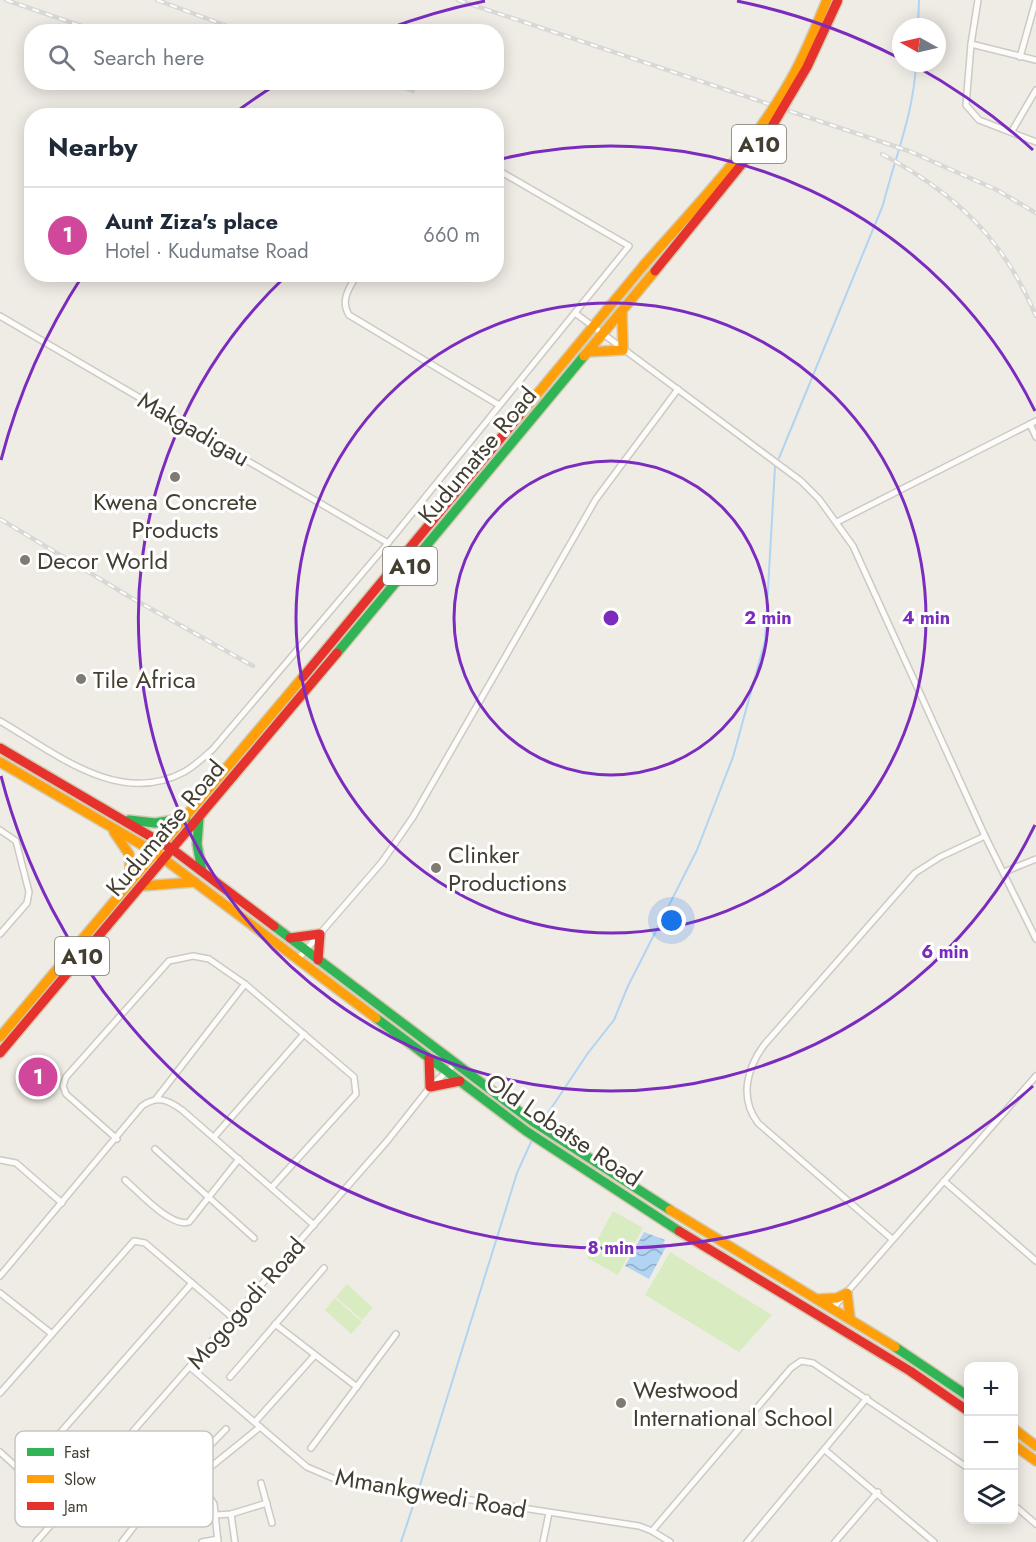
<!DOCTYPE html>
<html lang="en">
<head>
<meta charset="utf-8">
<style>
  body { margin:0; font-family:Jost,sans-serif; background:#f6f6f7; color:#1f2937 }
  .controls { position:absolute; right:18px; bottom:18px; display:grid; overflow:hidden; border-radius:12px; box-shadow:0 3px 15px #0003 }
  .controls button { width:54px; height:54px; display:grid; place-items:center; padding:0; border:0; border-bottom:2px solid #e0e1e3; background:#fff; color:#1f2937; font:30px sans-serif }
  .compass { position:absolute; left:892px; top:18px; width:54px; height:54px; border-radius:50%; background:#fff; box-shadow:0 3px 15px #0003; rotate:278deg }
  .you { position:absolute; left:672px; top:921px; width:21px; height:21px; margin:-15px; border:4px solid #fff; border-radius:50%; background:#1a73e8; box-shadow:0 0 0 9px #1a73e833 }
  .badge { display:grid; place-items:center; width:39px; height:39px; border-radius:50%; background:#ea580c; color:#fff; font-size:20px; font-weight:700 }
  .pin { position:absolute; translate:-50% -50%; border:3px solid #fff; box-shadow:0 2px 6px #0006 }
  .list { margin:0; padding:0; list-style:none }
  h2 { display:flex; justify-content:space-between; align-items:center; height:78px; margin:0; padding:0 24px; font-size:26px }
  h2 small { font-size:20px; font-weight:400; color:#747a83 }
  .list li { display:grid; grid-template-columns:39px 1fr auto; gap:18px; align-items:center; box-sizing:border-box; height:96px; padding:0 24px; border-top:2px solid #e0e1e3 }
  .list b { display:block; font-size:22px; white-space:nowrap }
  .list p { margin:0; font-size:20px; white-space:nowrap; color:#747a83 }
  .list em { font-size:20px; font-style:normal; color:#747a83 }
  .icon { flex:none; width:33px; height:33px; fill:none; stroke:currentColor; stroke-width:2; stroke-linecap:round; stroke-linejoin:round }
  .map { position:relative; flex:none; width:1036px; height:1542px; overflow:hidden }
  .search { position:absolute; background:#fff; box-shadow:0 3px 15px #0003; left:24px; top:24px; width:480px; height:66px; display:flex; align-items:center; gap:15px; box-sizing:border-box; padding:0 21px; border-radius:24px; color:#747a83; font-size:22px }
  .panel { position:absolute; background:#fff; box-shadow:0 3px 15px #0003; left:24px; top:108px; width:480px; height:174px; border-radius:24px }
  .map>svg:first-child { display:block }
</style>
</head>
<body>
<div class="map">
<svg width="1036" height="1542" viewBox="0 0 1036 1542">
  <defs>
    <pattern id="water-waves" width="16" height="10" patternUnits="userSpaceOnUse" patternTransform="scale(1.5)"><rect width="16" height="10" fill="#b0d4f2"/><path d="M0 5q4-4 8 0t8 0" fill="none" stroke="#91adc5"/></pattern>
  </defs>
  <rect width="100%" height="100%" fill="#efece5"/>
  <g fill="#d9ecc1">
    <path d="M613 1211 643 1228 618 1275 587 1258Z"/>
    <path d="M670 1252 772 1315 739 1352 645 1295Z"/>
    <path d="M347 1284 373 1308 362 1320 336 1297Z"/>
    <path d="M335 1298 362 1322 351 1334 325 1310Z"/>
  </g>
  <path fill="url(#water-waves)" d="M644 1232 665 1240 663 1243 667 1245 649 1279 625 1266Z"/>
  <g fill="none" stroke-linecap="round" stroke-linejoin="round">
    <g stroke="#b0d4f2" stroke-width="2">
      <path d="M918 27 919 0"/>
      <path d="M779 458 883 205C895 157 914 113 916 63"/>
      <path d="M546 1116 588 1053 614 1020 628 986 697 850 733 757 765 641 775 467"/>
      <path d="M420 1485 517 1173 531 1142"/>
      <path d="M401 1542 416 1497"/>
    </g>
    <g stroke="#cccac3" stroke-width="8">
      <g id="street">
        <path d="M978 0 971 44 966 105 979 120 1036 142"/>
        <path d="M971 44 1036 60"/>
        <path d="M1020 57 1036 0"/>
        <path d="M1012 131 1036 90"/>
        <path d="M357 274C349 289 340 300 349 315L499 405"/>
        <path d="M575 313 801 481 819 499 853 546 985 836 1036 939"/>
        <path d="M0 316 388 543"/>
        <path d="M1030 424 1036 437"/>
        <path d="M837 522 1036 421"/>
        <path d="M0 721C55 753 119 807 184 772 195 766 204 757 213 749L388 543 629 246 496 169"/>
        <path d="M0 830 16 841 29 892 27 903 0 934"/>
        <path d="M1004 872 1036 859"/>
        <path d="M298 959 382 862 413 817 596 499 678 389"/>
        <path d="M156 1099 245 984"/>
        <path d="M214 1137 304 1034"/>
        <path d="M117 1139 66 1094 63 1086 66 1077 169 961 193 956 209 959 245 984 354 1077 356 1094 272 1187"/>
        <path d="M155 1149 254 1238"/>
        <path d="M0 1160 16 1163 62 1203"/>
        <path d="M125 1180C139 1192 171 1228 189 1222L239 1159"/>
        <path d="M944 1181 1036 1261"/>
        <path d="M892 1239 758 1123C739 1098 747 1068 764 1045L915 873 940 857 985 836"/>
        <path d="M0 1276 142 1106C158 1095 168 1100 182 1110L314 1225"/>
        <path d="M0 1293 52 1334"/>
        <path d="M833 1308 1036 1076"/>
        <path d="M275 1324 357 1387"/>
        <path d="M190 1367 307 1467 335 1479 639 1526 652 1531 670 1542"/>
        <path d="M230 1377 324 1268"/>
        <path d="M0 1393 134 1241 145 1243 233 1318"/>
        <path d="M255 1422 315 1355"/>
        <path d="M311 1448 396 1334"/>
        <path d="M825 1450 934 1542"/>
        <path d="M0 1452 64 1510"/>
        <path d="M24 1474 192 1283"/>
        <path d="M197 1478 260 1427"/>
        <path d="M261 1483 272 1523"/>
        <path d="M165 1491 174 1499 197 1478 214 1504 218 1542"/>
        <path d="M1014 1505 1036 1524"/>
        <path d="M231 1514 235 1542"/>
        <path d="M216 1515 231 1514 267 1503"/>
        <path d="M652 1531 791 1368 801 1361 813 1363 968 1468"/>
        <path d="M36 1542 388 1140 430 1087 455 1064"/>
        <path d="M122 1542 145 1512 226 1429"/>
        <path d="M202 1542 218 1539"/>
        <path d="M543 1542 549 1513"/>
        <path d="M747 1542 867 1398"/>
        <path d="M835 1542 878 1492"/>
      </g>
    </g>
    <g stroke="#d3cab0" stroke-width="12">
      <g id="fast">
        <path d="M337 653 584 356"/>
        <path d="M199 818 197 844 202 871"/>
        <path d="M129 820 155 823 186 818"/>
        <path d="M274 926 532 1121 670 1210"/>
        <path d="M376 1018 526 1131 679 1231"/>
        <path d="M895 1347 968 1396"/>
      </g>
    </g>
    <g stroke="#d3cab0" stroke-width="12">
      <g id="slow">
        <path d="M588 352 623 350 622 312"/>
        <path d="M584 356 655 271"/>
        <path d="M519 416 644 265"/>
        <path d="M0 762 156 853 376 1018"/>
        <path d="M114 832 129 854 131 881"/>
        <path d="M142 886 195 882"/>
        <path d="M0 1037 303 677"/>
        <path d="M670 1210 895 1347"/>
        <path d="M819 1299 837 1298 847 1293 850 1318"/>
        <path d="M1014 1429 1036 1446"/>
        <path d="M1014 1445 1036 1461"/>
      </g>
    </g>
    <g stroke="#d3cab0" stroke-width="12">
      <g id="jam">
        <path d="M303 677 519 416"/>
        <path d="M0 748 172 849 274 926"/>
        <path d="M290 938 320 934 318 960"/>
        <path d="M0 1053 337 653"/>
        <path d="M429 1058 430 1087 460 1081"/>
        <path d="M679 1231 910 1371 968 1411"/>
      </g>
    </g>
    <use href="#street" stroke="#fdfcfb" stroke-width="5"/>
    <use href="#fast" stroke="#30b455" stroke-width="9"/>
    <use href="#slow" stroke="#ff9f0a" stroke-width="9"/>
    <use href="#jam" stroke="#e5322d" stroke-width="9"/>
    <g stroke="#d8d8d7" stroke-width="4.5">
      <g id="rail">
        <path d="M6 0 99 32"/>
        <path d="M157 0 243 32"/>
        <path d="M458 0 909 151 997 190 1036 213"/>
        <path d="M388 82 413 91"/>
        <path d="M882 154C956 194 1003 238 1036 316"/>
        <path d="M0 519 130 597 253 666"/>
      </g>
    </g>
    <use href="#rail" stroke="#fff" stroke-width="2" stroke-dasharray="7" stroke-linecap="butt"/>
    <g stroke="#d3cab0" stroke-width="12" stroke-linecap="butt">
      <path id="slow-bridge" d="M644 265C693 209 746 155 784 91 802 62 814 31 827 0"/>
    </g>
    <g stroke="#d3cab0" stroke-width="12" stroke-linecap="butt">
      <path id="jam-bridge" d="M655 271 771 128 807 67 838 0"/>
    </g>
    <use href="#slow-bridge" stroke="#ff9f0a" stroke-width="9"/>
    <use href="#jam-bridge" stroke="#e5322d" stroke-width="9"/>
  </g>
  <g fill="none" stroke="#7b2cbf" stroke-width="3">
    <circle cx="611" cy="618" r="157"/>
    <circle cx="611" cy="618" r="315"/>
    <path d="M1035 825A472 472 0 1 1 286 276M497 160A472 472 0 0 1 1035 411"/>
    <path d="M1033 1086A630 630 0 0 1 1 776M1 460A630 630 0 0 1 83 275M232 115A630 630 0 0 1 277 84M385 30A630 630 0 0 1 485 1M737 1A630 630 0 0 1 897 57M912 64A630 630 0 0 1 1033 150"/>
  </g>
  <g fill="#807b70" stroke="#fff" stroke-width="2">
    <circle cx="175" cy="477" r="6"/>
    <circle cx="25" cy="560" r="6"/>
    <circle cx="81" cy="679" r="6"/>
    <circle cx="436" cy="868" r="6"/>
    <circle cx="621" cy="1403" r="6"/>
  </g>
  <g text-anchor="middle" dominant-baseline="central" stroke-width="6" stroke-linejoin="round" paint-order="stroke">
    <g fill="#fff" stroke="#7c786f" stroke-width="1.5">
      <rect x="732" y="125" width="54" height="38" rx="4.5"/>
      <rect x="383" y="547" width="54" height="38" rx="4.5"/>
      <rect x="55" y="937" width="54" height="38" rx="4.5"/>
    </g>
    <g font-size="22" font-weight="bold" fill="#443e31">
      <text x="759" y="144">A10</text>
      <text x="410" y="566">A10</text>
      <text x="82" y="956">A10</text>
    </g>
    <g font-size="24" fill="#443e31" stroke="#fff">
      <text transform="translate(194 429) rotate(30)">Makgadigau</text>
      <text transform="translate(477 455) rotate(-50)">Kudumatse Road</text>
      <text transform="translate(165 828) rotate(-50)">Kudumatse Road</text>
      <text transform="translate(564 1130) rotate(34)">Old Lobatse Road</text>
      <text transform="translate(246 1303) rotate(-49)">Mogogodi Road</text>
      <text transform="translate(431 1493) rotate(10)">Mmankgwedi Road</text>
    </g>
    <g font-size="24" fill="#443e31" stroke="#fff" text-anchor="start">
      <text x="175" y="501" text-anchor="middle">Kwena Concrete<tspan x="175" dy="28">Products</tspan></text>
      <text x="37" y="560">Decor World</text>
      <text x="93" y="679">Tile Africa</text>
      <text x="448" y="854">Clinker<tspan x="448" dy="28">Productions</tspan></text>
      <text x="633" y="1389">Westwood<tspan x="633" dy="28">International School</tspan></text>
    </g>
  </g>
  <rect x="15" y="1431" width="198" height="96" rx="9" fill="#fff" stroke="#c7c5c1" stroke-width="1.5"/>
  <rect x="27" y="1448" width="27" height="8" fill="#30b455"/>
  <rect x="27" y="1475" width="27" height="8" fill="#ff9f0a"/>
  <rect x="27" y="1502" width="27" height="8" fill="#e5322d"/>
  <g font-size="16" fill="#443e31">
    <text x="64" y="1458">Fast</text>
    <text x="64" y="1485">Slow</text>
    <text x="64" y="1512">Jam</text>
  </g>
  <circle cx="611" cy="618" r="9" fill="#7b2cbf" stroke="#fff" stroke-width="3"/>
  <g font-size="18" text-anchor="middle" font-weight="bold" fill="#7b2cbf" stroke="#fff" stroke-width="6" stroke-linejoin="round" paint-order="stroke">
    <text x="768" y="624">2 min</text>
    <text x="926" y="624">4 min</text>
    <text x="945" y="958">6 min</text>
    <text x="611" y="1254">8 min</text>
  </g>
</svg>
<div class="controls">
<button>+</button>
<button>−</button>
<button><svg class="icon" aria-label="layers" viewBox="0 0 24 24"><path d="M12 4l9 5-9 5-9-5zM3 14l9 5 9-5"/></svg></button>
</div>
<svg class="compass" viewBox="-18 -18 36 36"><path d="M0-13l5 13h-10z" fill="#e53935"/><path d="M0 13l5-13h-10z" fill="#747a83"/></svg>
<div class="you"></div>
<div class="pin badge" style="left:38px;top:1077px;background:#d1479c">1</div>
<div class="search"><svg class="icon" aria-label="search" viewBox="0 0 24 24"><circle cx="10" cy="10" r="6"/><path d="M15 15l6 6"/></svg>Search here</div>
<section class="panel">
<h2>Nearby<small></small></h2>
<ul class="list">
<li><span class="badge" style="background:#d1479c">1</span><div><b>Aunt Ziza's place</b><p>Hotel · Kudumatse Road</p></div><em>660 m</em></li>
</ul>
</section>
</div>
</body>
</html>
